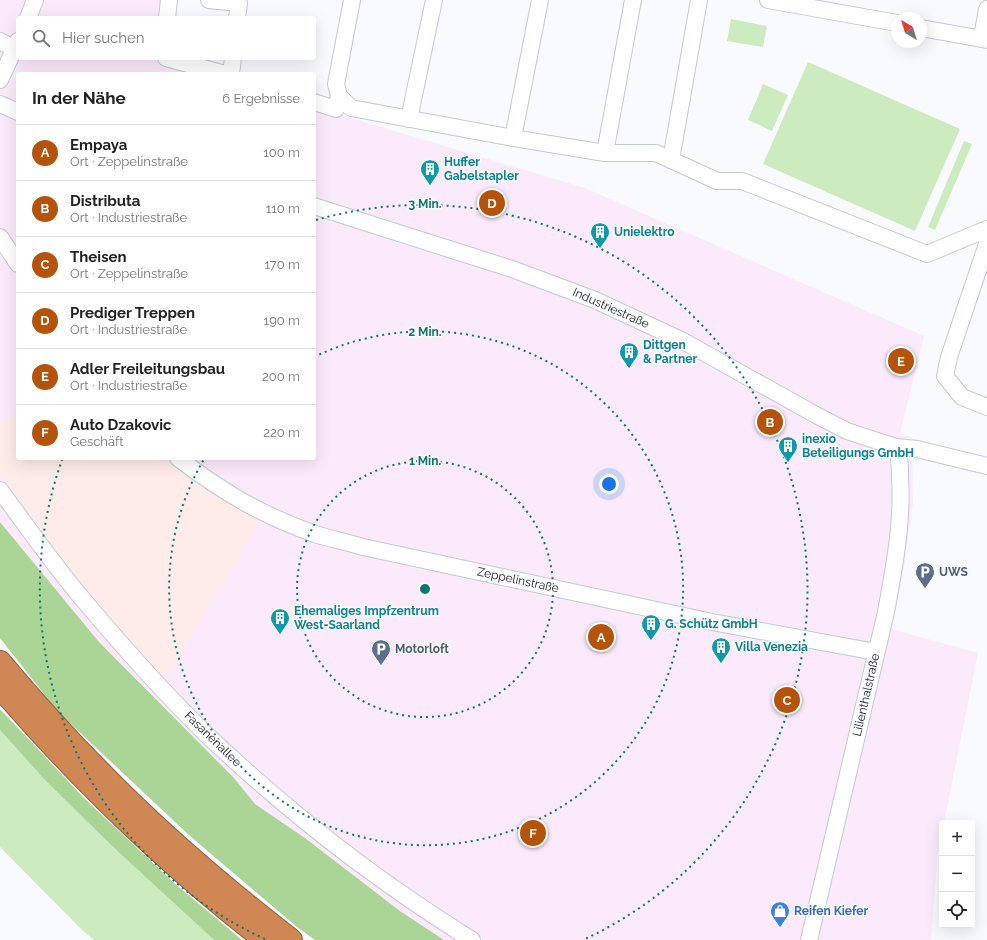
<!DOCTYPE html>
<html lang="de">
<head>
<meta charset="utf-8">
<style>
  body { margin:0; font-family:Raleway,sans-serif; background:#f6f6f6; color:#222 }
  .controls { position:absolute; right:12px; bottom:12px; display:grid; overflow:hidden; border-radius:4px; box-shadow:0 4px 16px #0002 }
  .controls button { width:36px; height:36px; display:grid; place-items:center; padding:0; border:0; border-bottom:1px solid #e0e0e0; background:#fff; color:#222; font:20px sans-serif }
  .compass { position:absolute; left:891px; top:12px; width:36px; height:36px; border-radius:50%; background:#fff; box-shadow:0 4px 16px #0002; rotate:322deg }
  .you { position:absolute; left:609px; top:484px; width:14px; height:14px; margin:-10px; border:3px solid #fff; border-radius:50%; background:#1a73e8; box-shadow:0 0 0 6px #1a73e833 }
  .badge { display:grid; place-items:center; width:26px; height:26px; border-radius:50%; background:#b45309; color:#fff; font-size:13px; font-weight:700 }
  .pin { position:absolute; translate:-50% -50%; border:2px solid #fff; box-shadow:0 1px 4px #0006 }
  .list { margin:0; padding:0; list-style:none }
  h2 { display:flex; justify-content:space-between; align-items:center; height:52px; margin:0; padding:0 16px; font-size:17px }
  h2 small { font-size:13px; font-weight:400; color:#767676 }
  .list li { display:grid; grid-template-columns:26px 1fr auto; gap:12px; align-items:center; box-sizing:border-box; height:56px; padding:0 16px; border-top:1px solid #e0e0e0 }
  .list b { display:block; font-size:15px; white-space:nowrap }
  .list p { margin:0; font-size:13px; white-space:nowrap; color:#767676 }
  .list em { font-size:13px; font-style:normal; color:#767676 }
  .icon { flex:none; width:22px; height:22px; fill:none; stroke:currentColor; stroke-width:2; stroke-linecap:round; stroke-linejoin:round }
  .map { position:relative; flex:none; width:987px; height:940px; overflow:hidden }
  .search { position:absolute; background:#fff; box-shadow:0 4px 16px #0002; left:16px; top:16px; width:300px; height:44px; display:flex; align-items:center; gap:10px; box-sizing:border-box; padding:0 14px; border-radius:4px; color:#767676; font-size:15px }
  .panel { position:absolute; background:#fff; box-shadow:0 4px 16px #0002; left:16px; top:72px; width:300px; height:388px; border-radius:4px }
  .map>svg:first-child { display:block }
</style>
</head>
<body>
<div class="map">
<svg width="987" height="940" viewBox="0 0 987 940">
  <rect width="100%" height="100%" fill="#f9fafe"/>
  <path fill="#fbeafc" d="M0 0H164L162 18H18V58H158L206 74H18V458H314V107L585 188 924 336 900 434 912 437 913 502 903 575 892 629 978 653 944 823H942V832L938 849 931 940H444L400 911 305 838 255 804 234 778 99 642 0 522Z"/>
  <path fill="#fdece9" d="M18 410V458H163L173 466 217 495 261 520 166 679 134 646 89 595 52 547 0 474V422Z"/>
  <g fill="#ccebbe">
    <path d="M731 19 767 26 763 47 727 41Z"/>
    <path d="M808 62 960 129 915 231 763 164Z"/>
    <path d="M763 84 788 95 772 131 748 120Z"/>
    <path d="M964 141 972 144 935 230 928 227Z"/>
    <path d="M0 730 44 779 113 847 214 940H94L82 930 0 847Z"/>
  </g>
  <g fill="#abd497">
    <path d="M0 522 99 642 234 778 255 804 305 838 400 911 444 940H315L297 927 190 836 58 712 0 638Z"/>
    <path d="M0 709 84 798 174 883 242 940H214L113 847 44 779 0 730Z"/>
  </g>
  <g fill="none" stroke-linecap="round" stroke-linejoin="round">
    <g stroke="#c4c8d1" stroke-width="18">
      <g id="minor">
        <path d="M209 0 239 3 237 18"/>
        <path d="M352 0 336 84 339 96 351 108 513 138 605 153H656L717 181H742L927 254 987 229"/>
        <path d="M768 0 897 23"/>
        <path d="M28 18 35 0"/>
        <path d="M167 18 169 0"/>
        <path d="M921 28 987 40"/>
        <path d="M982 38 987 9"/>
        <path d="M0 41 15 49"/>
        <path d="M166 58 225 74"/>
        <path d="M231 74 233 58"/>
        <path d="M0 80 18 41"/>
        <path d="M314 102 336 109 339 96"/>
        <path d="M0 104 18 112"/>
        <path d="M409 119 434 0"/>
        <path d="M513 138 540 0"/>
        <path d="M605 153 633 0"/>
        <path d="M671 160 699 0"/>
        <path d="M314 206 512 269 595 300 683 341 816 415 847 431 896 447 917 449 987 466"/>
        <path d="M0 237 18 264"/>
        <path d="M987 244 949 357 945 376 962 397 987 407"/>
        <path d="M178 458C221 491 263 516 315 534 331 539 347 542 363 547L712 622 876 652"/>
        <path d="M0 490C28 528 55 567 86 603 124 648 164 693 206 734 288 812 377 881 472 940"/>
        <path d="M809 940 886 612C894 568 903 523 900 477 900 467 900 457 896 447"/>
      </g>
    </g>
    <g stroke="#906242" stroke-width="24">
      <g id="highway">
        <path d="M0 662C32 700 65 737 100 772 159 833 224 888 291 940"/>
        <path d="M0 687C80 780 168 865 265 940"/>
      </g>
    </g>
    <use href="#minor" stroke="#fff" stroke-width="16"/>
    <use href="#highway" stroke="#cf8753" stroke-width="22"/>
  </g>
  <g fill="none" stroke="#0f766e" stroke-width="2" stroke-dasharray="2 4">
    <circle cx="425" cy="589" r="128"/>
    <path d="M314 357A257 257 0 1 1 204 459"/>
    <path d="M265 939A385 385 0 0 1 62 460M316 220A385 385 0 0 1 585 939"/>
  </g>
  <defs>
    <g id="building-pin" transform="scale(1)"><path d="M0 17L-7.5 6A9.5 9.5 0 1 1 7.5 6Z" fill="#0f9aa8" stroke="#f9fafe"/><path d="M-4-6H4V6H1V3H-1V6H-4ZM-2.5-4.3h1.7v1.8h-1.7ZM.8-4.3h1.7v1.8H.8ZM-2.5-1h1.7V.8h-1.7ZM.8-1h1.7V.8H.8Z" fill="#fff"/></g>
    <g id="parking-pin" transform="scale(1)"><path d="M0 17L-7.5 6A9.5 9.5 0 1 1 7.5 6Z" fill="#5c6f8a" stroke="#f9fafe"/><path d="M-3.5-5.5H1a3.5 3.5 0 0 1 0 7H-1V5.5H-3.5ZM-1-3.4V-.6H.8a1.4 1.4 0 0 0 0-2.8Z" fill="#fff"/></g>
    <g id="shop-pin" transform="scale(1)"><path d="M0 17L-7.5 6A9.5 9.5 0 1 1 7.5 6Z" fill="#3f7fe0" stroke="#f9fafe"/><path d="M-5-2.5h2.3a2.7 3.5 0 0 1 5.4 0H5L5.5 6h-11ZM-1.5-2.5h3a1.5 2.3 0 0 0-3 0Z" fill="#fff"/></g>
  </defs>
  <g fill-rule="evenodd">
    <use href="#building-pin" x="430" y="169"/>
    <use href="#building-pin" x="600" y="232"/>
    <use href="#building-pin" x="629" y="352"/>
    <use href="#building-pin" x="788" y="446"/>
    <use href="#parking-pin" x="925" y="572"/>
    <use href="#building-pin" x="280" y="618"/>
    <use href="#building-pin" x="651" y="624"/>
    <use href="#building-pin" x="721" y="647"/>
    <use href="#parking-pin" x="381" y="649"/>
    <use href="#shop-pin" x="780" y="911"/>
  </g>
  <g text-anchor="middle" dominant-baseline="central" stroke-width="3" stroke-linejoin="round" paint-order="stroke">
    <g font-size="12" font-weight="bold" fill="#0d838f" stroke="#f9fafe" text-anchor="start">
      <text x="444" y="162">Huffer<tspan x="444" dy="14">Gabelstapler</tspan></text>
      <text x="614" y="232">Unielektro</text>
      <text x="643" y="345">Dittgen<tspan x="643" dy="14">&amp; Partner</tspan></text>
      <text x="802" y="439">inexio<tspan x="802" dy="14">Beteiligungs GmbH</tspan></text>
      <text x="294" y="611">Ehemaliges Impfzentrum<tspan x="294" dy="14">West-Saarland</tspan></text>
      <text x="665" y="624">G. Schütz GmbH</text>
      <text x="735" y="647">Villa Venezia</text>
    </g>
    <g font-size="12" fill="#1c1e21" stroke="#f9fafe">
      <text transform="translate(611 308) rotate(24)">Industriestraße</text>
      <text transform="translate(518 580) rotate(12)">Zeppelinstraße</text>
      <text transform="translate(866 695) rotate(-77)">Lilienthalstraße</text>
      <text transform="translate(213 739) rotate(44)">Fasanenallee</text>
    </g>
    <g font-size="12" font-weight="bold" fill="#4e5e75" stroke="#f9fafe" text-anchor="start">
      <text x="939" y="572">UWS</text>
      <text x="395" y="649">Motorloft</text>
    </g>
    <g font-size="12" font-weight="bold" fill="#366cbe" stroke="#f9fafe" text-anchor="start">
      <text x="794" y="911">Reifen Kiefer</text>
    </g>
  </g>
  <circle cx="425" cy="589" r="6" fill="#0f766e" stroke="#f9fafe" stroke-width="2"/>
  <g font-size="12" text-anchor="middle" font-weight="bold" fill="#0f766e" stroke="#f9fafe" stroke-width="3" stroke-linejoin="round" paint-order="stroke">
    <text x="425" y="208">3 Min.</text>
    <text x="425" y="336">2 Min.</text>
    <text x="425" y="465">1 Min.</text>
  </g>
</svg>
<div class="controls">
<button>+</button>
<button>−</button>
<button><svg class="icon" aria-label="locate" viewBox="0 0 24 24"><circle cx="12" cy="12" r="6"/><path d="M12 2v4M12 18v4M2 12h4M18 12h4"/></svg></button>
</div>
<svg class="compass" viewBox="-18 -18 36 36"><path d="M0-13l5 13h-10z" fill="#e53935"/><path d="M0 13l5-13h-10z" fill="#767676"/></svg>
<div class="you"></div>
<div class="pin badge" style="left:601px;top:637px">A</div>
<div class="pin badge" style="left:770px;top:422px">B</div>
<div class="pin badge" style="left:787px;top:700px">C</div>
<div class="pin badge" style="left:492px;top:203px">D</div>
<div class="pin badge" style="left:901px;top:361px">E</div>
<div class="pin badge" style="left:533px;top:833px">F</div>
<div class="search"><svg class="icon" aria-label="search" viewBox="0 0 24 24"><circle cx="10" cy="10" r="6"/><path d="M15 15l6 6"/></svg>Hier suchen</div>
<section class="panel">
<h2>In der Nähe<small>6 Ergebnisse</small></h2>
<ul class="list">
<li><span class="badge">A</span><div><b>Empaya</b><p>Ort · Zeppelinstraße</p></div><em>100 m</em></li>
<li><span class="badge">B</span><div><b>Distributa</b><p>Ort · Industriestraße</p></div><em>110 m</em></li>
<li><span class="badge">C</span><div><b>Theisen</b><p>Ort · Zeppelinstraße</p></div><em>170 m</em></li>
<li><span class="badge">D</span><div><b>Prediger Treppen</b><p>Ort · Industriestraße</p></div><em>190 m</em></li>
<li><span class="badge">E</span><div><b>Adler Freileitungsbau</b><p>Ort · Industriestraße</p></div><em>200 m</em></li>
<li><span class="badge">F</span><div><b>Auto Dzakovic</b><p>Geschäft</p></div><em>220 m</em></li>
</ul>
</section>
</div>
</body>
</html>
